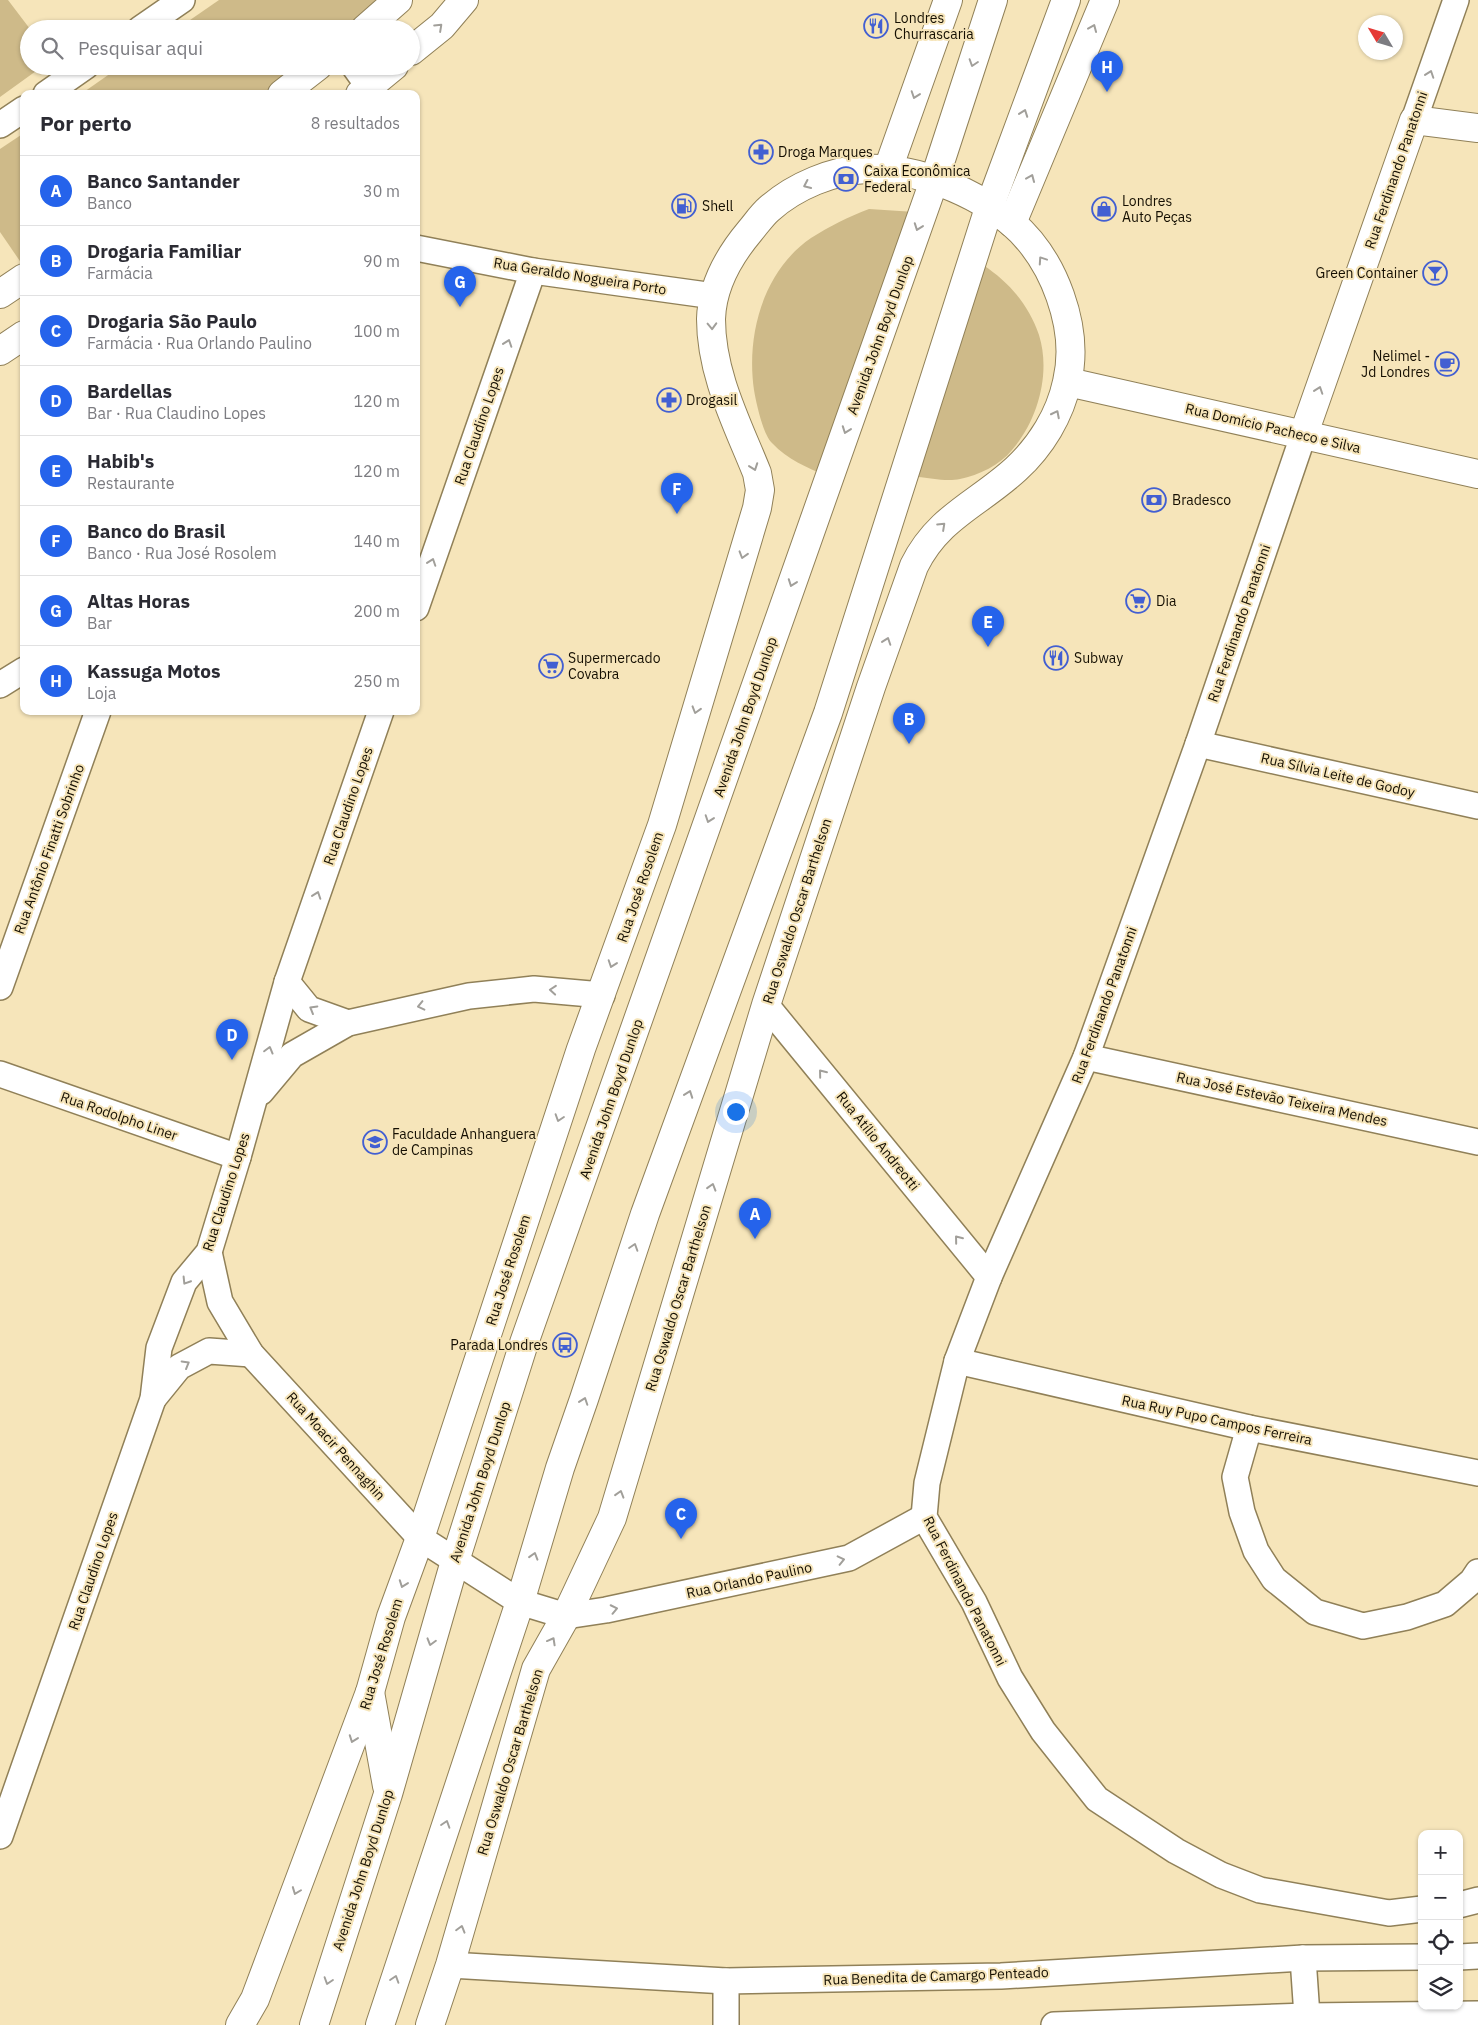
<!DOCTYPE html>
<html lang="pt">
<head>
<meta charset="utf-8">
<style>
  body { margin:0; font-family:"IBM Plex Sans",sans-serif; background:#f2f2f3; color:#2b2b33 }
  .controls { position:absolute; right:15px; bottom:15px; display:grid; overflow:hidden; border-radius:10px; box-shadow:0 1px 4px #0004 }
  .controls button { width:45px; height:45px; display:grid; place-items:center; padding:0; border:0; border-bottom:1px solid #e1e1e2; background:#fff; color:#2b2b33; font:25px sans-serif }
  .compass { position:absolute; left:1358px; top:15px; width:45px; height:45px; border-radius:50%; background:#fff; box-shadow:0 1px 4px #0004; rotate:308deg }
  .you { position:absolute; left:735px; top:1111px; width:18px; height:18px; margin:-12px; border:4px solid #fff; border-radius:50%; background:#1a73e8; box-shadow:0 0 0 8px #1a73e833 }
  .badge { display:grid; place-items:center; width:32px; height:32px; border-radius:50%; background:#2563eb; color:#fff; font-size:16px; font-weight:700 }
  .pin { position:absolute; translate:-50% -41px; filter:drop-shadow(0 1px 2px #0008) }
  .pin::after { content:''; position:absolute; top:26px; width:18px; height:15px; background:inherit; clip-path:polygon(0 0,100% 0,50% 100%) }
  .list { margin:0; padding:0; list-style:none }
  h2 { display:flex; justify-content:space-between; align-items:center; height:65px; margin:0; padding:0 20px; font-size:21px }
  h2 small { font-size:16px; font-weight:400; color:#7c7c81 }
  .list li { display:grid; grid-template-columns:32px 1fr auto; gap:15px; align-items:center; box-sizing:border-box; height:70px; padding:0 20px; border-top:1px solid #e1e1e2 }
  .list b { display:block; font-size:19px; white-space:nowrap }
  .list p { margin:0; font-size:16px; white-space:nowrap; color:#7c7c81 }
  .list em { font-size:16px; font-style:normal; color:#7c7c81 }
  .icon { flex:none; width:28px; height:28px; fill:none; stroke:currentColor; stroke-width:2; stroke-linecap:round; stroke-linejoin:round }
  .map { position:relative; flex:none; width:1478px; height:2025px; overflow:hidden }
  .search { position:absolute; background:#fff; box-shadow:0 1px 4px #0004; left:20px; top:20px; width:400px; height:55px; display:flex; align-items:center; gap:12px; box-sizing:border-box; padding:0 18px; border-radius:28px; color:#7c7c81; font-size:19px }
  .panel { position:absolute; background:#fff; box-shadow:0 1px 4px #0004; left:20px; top:90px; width:400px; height:625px; border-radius:10px }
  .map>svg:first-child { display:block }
</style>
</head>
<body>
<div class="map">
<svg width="1478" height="2025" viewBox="0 0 1478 2025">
  <rect width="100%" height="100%" fill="#f6e5ba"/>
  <g fill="#ceba89">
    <path d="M0 0H8L30 29 29 66H43L0 97Z"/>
    <path d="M219 0H392L357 29H177Z"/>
    <path d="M121 66H306L267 94H81Z"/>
    <path d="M24 133V267L0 232V149Z"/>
    <path d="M869 209 915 212 827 476C806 467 788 460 772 443 763 435 756 402 754 390 746 335 763 271 811 238 830 226 848 217 869 209Z"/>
    <path d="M983 265C1009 282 1029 305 1039 335 1051 373 1038 420 1012 450 1000 465 979 475 960 479 947 482 930 478 918 477Z"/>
  </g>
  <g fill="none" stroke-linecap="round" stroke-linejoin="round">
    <g stroke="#908058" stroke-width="28">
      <g id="minor">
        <path d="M140 29 182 0"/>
        <path d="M354 66 369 87 371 94"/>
        <path d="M46 94 86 66"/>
        <path d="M1414 120 1456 0"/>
        <path d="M0 125 24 109"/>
        <path d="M416 248 533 271 714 296"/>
        <path d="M1303 436 1198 744 1086 1057 989 1277 957 1361 927 1483 924 1517 974 1602 1010 1678 1043 1731 1097 1799 1176 1851 1221 1875 1260 1890 1389 1913 1422 1909"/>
        <path d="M416 608 533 271"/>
        <path d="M0 685 24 670"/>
        <path d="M1198 744 1478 806"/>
        <path d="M287 982 309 1009 348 1023"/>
        <path d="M0 987 98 711"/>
        <path d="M766 1005 989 1277"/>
        <path d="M1086 1057 1478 1142"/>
        <path d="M0 1074 238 1157"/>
        <path d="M261 1092 292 1055 348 1023 469 996 534 989 602 995"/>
        <path d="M209 1252 220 1302 251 1354 420 1538 520 1602 566 1616 606 1610 849 1558 924 1517"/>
        <path d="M957 1361 1249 1428 1478 1473"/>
        <path d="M153 1399 179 1367 209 1351 251 1354"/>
        <path d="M1249 1428 1235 1477 1242 1512 1256 1551 1274 1579 1315 1612 1363 1626 1407 1617 1445 1604 1472 1581 1478 1572"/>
        <path d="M0 1836 153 1399 159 1348 184 1282 209 1252 238 1157 287 982 381 711"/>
        <path d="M1459 1905 1478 1900"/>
        <path d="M1459 1957 1478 1956"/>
        <path d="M1303 1958 1307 2016 1305 2025"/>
        <path d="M450 1965 726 1981 1001 1976 1303 1958 1422 1957"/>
        <path d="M726 2025V1981"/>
        <path d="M1054 2025 1307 2016 1478 2014"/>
      </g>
    </g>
    <g stroke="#908058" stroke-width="30">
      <g id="tertiary">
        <path d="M365 29 398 0"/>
        <path d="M411 51 442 26 464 0"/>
        <path d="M282 94 318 66"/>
        <path d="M360 94 394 66"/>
        <path d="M888 169 948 0"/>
        <path d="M1012 223 1105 0"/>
        <path d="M0 294 24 278"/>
        <path d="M0 351 24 335"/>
        <path d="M1068 382 1478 474"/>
        <path d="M1303 436 1414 120 1478 128"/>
        <path d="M240 2025 255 1999 370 1692 391 1617 420 1538 581 1049 662 825 757 508 760 490 757 473C737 423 711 374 711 319 712 285 729 256 750 231 756 224 762 215 769 209 795 186 833 170 867 169 915 167 976 192 1012 223 1054 259 1080 328 1067 382 1060 415 1041 446 1016 469 978 504 938 517 914 566L871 687 766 1005 612 1518 566 1616 536 1669 450 1965 430 2025"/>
      </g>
    </g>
    <g stroke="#908058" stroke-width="30">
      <g id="primary">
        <path d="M370 1692 387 1786"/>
        <path d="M314 2025 388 1794 455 1561 524 1343 934 181 993 0"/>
        <path d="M380 2025 520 1602 560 1468 584 1399 645 1214 828 713 989 208 1066 0"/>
      </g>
    </g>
    <use href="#minor" stroke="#fff" stroke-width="25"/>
    <use href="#tertiary" stroke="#fff" stroke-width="28"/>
    <use href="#primary" stroke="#fff" stroke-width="28"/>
  </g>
  <defs><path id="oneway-chevron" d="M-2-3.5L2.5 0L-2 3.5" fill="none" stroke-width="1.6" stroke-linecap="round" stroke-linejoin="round" transform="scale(1.25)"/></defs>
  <g stroke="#a19f9a">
    <use href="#oneway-chevron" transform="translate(439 27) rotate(-43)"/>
    <use href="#oneway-chevron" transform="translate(1093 28) rotate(-67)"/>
    <use href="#oneway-chevron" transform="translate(973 63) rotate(108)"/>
    <use href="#oneway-chevron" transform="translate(1430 74) rotate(-71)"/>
    <use href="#oneway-chevron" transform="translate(915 95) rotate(109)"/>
    <use href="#oneway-chevron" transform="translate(1024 113) rotate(-70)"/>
    <use href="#oneway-chevron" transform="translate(1031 178) rotate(-67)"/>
    <use href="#oneway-chevron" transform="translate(807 185) rotate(155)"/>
    <use href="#oneway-chevron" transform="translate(918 227) rotate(110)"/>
    <use href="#oneway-chevron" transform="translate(1042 260) rotate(-124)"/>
    <use href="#oneway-chevron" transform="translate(712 326) rotate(88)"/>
    <use href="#oneway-chevron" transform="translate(508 343) rotate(-71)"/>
    <use href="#oneway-chevron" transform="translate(1319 390) rotate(-71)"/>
    <use href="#oneway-chevron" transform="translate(1056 414) rotate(-63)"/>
    <use href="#oneway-chevron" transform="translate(846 430) rotate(110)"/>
    <use href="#oneway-chevron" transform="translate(754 467) rotate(70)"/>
    <use href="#oneway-chevron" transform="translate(942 526) rotate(-43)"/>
    <use href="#oneway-chevron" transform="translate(743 555) rotate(107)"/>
    <use href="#oneway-chevron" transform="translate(432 562) rotate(-71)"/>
    <use href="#oneway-chevron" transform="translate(792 583) rotate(110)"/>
    <use href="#oneway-chevron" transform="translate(887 641) rotate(-71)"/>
    <use href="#oneway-chevron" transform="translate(696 710) rotate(107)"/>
    <use href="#oneway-chevron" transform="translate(709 819) rotate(109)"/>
    <use href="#oneway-chevron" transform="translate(317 895) rotate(-71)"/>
    <use href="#oneway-chevron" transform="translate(612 964) rotate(109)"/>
    <use href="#oneway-chevron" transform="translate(553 990) rotate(-175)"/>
    <use href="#oneway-chevron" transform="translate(421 1006) rotate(167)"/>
    <use href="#oneway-chevron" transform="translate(313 1009) rotate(-150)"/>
    <use href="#oneway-chevron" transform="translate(269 1050) rotate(-75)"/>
    <use href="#oneway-chevron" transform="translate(822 1073) rotate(-129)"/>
    <use href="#oneway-chevron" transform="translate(689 1094) rotate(-70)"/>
    <use href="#oneway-chevron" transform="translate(559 1118) rotate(108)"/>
    <use href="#oneway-chevron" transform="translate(712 1187) rotate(-73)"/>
    <use href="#oneway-chevron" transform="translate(958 1239) rotate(-129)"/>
    <use href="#oneway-chevron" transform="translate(634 1247) rotate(-72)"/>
    <use href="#oneway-chevron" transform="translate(186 1281) rotate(122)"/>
    <use href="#oneway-chevron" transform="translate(186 1364) rotate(-30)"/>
    <use href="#oneway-chevron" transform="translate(584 1401) rotate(-71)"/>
    <use href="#oneway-chevron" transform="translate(620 1494) rotate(-73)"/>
    <use href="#oneway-chevron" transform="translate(534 1556) rotate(-73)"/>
    <use href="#oneway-chevron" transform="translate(841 1560) rotate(-13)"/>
    <use href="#oneway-chevron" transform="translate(403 1584) rotate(110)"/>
    <use href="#oneway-chevron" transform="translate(614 1609) rotate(-12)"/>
    <use href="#oneway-chevron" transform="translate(552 1641) rotate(-61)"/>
    <use href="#oneway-chevron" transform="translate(431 1642) rotate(106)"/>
    <use href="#oneway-chevron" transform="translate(353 1739) rotate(110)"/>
    <use href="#oneway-chevron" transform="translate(446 1824) rotate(-72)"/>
    <use href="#oneway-chevron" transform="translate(296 1891) rotate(111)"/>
    <use href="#oneway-chevron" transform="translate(461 1929) rotate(-74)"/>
    <use href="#oneway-chevron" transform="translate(395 1979) rotate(-72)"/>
    <use href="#oneway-chevron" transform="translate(328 1981) rotate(108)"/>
  </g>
  <defs>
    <g id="restaurant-ring" transform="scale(1.25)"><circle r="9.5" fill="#f6e5ba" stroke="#425fd2" stroke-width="1.5"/><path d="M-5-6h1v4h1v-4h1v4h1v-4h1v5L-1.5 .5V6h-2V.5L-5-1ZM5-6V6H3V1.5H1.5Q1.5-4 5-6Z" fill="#425fd2"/></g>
    <g id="pharmacy-ring" transform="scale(1.25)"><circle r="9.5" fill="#f6e5ba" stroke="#425fd2" stroke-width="1.5"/><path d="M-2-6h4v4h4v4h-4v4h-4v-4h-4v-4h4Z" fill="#425fd2"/></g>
    <g id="bank-ring" transform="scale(1.25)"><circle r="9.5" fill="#f6e5ba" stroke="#425fd2" stroke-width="1.5"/><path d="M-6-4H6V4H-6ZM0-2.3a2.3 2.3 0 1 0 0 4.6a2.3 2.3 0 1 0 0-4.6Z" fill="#425fd2"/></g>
    <g id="fuel-ring" transform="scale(1.25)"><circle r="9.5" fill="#f6e5ba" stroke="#425fd2" stroke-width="1.5"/><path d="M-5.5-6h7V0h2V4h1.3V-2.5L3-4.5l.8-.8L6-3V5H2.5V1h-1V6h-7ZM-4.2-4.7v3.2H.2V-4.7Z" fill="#425fd2"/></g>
    <g id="shop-ring" transform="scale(1.25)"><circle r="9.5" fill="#f6e5ba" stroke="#425fd2" stroke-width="1.5"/><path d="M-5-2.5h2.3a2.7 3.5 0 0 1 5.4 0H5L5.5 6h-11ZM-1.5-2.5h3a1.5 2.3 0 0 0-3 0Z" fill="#425fd2"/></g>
    <g id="bar-ring" transform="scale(1.25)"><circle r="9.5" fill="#f6e5ba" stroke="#425fd2" stroke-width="1.5"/><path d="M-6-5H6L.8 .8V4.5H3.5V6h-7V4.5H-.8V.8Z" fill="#425fd2"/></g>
    <g id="cafe-ring" transform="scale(1.25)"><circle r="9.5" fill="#f6e5ba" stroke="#425fd2" stroke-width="1.5"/><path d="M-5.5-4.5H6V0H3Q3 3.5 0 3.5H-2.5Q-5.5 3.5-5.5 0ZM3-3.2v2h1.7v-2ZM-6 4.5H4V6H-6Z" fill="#425fd2"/></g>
    <g id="supermarket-ring" transform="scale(1.25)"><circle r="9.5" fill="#f6e5ba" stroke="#425fd2" stroke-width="1.5"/><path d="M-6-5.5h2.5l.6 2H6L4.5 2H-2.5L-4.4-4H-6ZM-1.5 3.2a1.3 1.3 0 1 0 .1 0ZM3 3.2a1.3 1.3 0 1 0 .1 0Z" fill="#425fd2"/></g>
    <g id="university-ring" transform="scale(1.25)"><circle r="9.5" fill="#f6e5ba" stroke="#425fd2" stroke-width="1.5"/><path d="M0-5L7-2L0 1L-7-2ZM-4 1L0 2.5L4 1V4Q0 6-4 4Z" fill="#425fd2"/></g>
    <g id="bus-ring" transform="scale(1.25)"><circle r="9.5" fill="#f6e5ba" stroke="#425fd2" stroke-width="1.5"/><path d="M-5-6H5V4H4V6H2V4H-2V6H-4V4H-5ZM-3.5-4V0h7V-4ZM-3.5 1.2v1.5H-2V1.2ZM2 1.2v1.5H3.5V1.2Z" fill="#425fd2"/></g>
  </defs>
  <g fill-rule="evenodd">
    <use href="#restaurant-ring" x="876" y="26"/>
    <use href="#pharmacy-ring" x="761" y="152"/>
    <use href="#bank-ring" x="846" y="179"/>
    <use href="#fuel-ring" x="684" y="206"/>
    <use href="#shop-ring" x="1104" y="209"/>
    <use href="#bar-ring" x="1435" y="273"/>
    <use href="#cafe-ring" x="1447" y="364"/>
    <use href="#pharmacy-ring" x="669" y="400"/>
    <use href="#bank-ring" x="1154" y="500"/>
    <use href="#supermarket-ring" x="1138" y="601"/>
    <use href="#restaurant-ring" x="1056" y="658"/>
    <use href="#supermarket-ring" x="551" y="666"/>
    <use href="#university-ring" x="375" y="1142"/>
    <use href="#bus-ring" x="565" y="1345"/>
  </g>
  <g text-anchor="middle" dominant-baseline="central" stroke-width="4" stroke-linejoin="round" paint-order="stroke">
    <g font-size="14" fill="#150f02" stroke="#f6e5ba" text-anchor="start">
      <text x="894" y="18">Londres<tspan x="894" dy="16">Churrascaria</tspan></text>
      <text x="778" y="152">Droga Marques</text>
      <text x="864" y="171">Caixa Econômica<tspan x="864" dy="16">Federal</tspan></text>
      <text x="1122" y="201">Londres<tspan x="1122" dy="16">Auto Peças</tspan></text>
      <text x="702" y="206">Shell</text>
      <text x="1418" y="273" text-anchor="end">Green Container</text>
      <text x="1430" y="356" text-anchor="end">Nelimel -<tspan x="1430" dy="16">Jd Londres</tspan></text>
      <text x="686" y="400">Drogasil</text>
      <text x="1172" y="500">Bradesco</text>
      <text x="1156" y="601">Dia</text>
      <text x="568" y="658">Supermercado<tspan x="568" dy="16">Covabra</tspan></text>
      <text x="1074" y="658">Subway</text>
      <text x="392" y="1134">Faculdade Anhanguera<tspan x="392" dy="16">de Campinas</tspan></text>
      <text x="548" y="1345" text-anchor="end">Parada Londres</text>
    </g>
    <g font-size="14" fill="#150f02" stroke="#f6e5ba">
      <text transform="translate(1396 170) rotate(-71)">Rua Ferdinando Panatonni</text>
      <text transform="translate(580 276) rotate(9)">Rua Geraldo Nogueira Porto</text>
      <text transform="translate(880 335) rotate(-70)">Avenida John Boyd Dunlop</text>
      <text transform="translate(479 426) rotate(-71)">Rua Claudino Lopes</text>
      <text transform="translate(1273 428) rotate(13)">Rua Domício Pacheco e Silva</text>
      <text transform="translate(1239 623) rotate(-71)">Rua Ferdinando Panatonni</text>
      <text transform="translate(745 717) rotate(-71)">Avenida John Boyd Dunlop</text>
      <text transform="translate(1338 775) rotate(13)">Rua Sílvia Leite de Godoy</text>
      <text transform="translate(348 806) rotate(-71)">Rua Claudino Lopes</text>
      <text transform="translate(49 849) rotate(-70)">Rua Antônio Finatti Sobrinho</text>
      <text transform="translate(640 887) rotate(-71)">Rua José Rosolem</text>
      <text transform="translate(797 911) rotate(-72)">Rua Oswaldo Oscar Barthelson</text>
      <text transform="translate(1104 1005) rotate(-70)">Rua Ferdinando Panatonni</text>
      <text transform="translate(611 1099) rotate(-71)">Avenida John Boyd Dunlop</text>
      <text transform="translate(1282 1099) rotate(12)">Rua José Estevão Teixeira Mendes</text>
      <text transform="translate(119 1116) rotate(19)">Rua Rodolpho Liner</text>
      <text transform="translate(878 1141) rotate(51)">Rua Atílio Andreotti</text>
      <text transform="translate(226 1192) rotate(-72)">Rua Claudino Lopes</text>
      <text transform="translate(508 1270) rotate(-72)">Rua José Rosolem</text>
      <text transform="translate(678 1298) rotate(-73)">Rua Oswaldo Oscar Barthelson</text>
      <text transform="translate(1217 1420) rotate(12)">Rua Ruy Pupo Campos Ferreira</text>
      <text transform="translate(336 1446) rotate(48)">Rua Moacir Pennaghin</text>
      <text transform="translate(480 1482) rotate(-72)">Avenida John Boyd Dunlop</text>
      <text transform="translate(93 1571) rotate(-71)">Rua Claudino Lopes</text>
      <text transform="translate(749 1580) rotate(-12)">Rua Orlando Paulino</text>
      <text transform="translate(965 1591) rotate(63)">Rua Ferdinando Panatonni</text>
      <text transform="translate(381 1654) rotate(-73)">Rua José Rosolem</text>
      <text transform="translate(510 1762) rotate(-73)">Rua Oswaldo Oscar Barthelson</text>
      <text transform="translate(363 1870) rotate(-72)">Avenida John Boyd Dunlop</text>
      <text transform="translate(936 1976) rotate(-2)">Rua Benedita de Camargo Penteado</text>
    </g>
  </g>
</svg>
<div class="controls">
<button>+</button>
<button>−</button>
<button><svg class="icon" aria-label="locate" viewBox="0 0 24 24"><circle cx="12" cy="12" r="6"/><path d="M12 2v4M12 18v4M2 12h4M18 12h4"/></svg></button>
<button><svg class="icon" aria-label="layers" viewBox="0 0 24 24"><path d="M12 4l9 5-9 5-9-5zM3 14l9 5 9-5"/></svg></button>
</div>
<svg class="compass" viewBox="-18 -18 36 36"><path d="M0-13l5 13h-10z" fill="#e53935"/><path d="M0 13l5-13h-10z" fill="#7c7c81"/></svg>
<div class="you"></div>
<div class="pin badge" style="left:755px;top:1239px">A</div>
<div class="pin badge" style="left:909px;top:744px">B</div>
<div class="pin badge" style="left:681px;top:1539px">C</div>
<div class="pin badge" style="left:232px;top:1060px">D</div>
<div class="pin badge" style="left:988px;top:647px">E</div>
<div class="pin badge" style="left:677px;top:514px">F</div>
<div class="pin badge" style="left:460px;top:307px">G</div>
<div class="pin badge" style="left:1107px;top:92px">H</div>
<div class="search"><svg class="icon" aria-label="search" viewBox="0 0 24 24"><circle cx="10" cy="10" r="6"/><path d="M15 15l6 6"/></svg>Pesquisar aqui</div>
<section class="panel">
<h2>Por perto<small>8 resultados</small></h2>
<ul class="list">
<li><span class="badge">A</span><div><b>Banco Santander</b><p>Banco</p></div><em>30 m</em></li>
<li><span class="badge">B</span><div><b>Drogaria Familiar</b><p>Farmácia</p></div><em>90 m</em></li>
<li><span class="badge">C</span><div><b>Drogaria São Paulo</b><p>Farmácia · Rua Orlando Paulino</p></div><em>100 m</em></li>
<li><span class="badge">D</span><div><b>Bardellas</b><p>Bar · Rua Claudino Lopes</p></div><em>120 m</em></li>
<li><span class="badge">E</span><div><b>Habib's</b><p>Restaurante</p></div><em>120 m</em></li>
<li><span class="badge">F</span><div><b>Banco do Brasil</b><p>Banco · Rua José Rosolem</p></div><em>140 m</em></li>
<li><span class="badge">G</span><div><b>Altas Horas</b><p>Bar</p></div><em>200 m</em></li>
<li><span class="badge">H</span><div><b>Kassuga Motos</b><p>Loja</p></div><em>250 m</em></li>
</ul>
</section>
</div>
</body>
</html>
